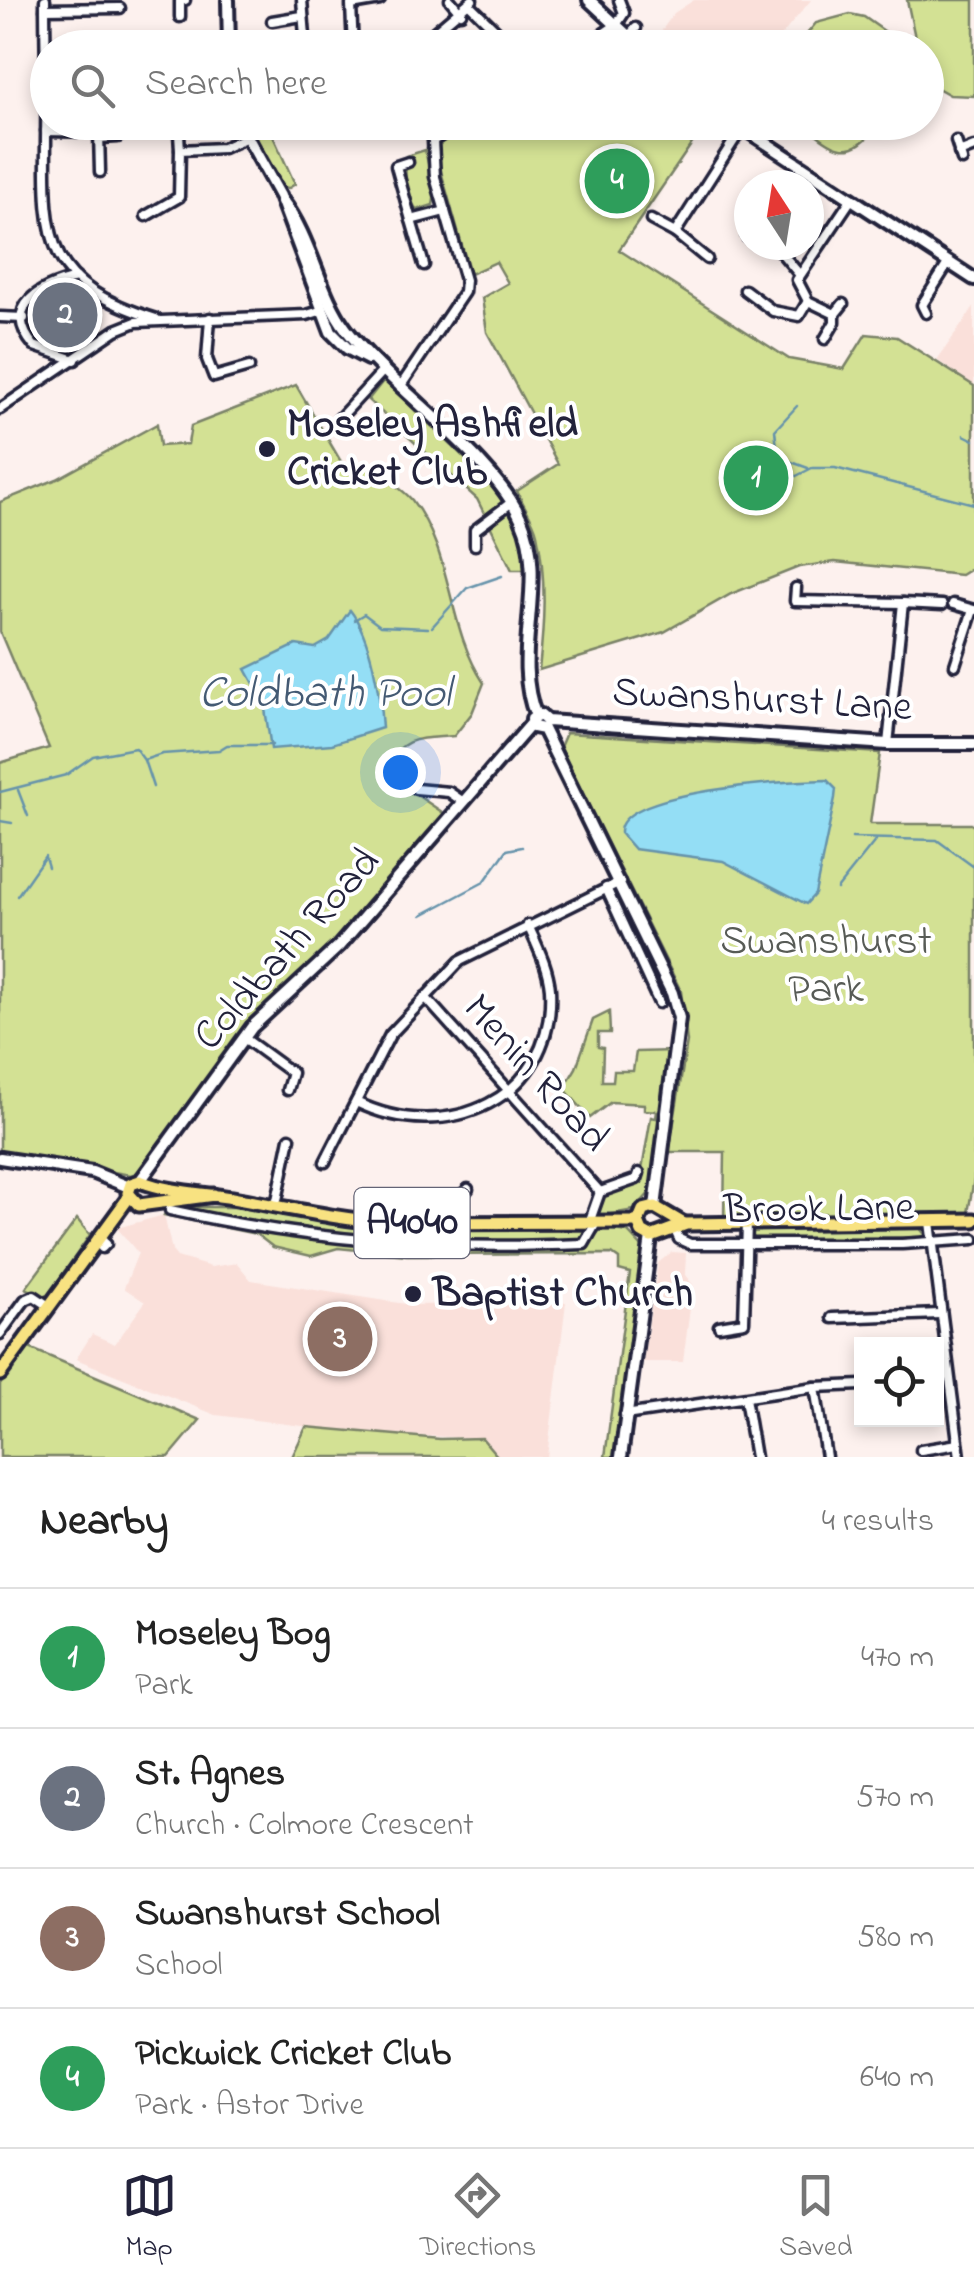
<!DOCTYPE html>
<html lang="en">
<head>
<meta charset="utf-8">
<style>
  body { margin:0; font-family:"Indie Flower",sans-serif; background:#f6f6f6; color:#222 }
  .controls { position:absolute; right:30px; bottom:30px; display:grid; overflow:hidden; border-radius:0px; box-shadow:0 5px 15px #0003 }
  .controls button { width:90px; height:90px; display:grid; place-items:center; padding:0; border:0; border-bottom:2px solid #e0e0e0; background:#fff; color:#222; font:50px sans-serif }
  .compass { position:absolute; left:734px; top:170px; width:90px; height:90px; border-radius:50%; background:#fff; box-shadow:0 5px 15px #0003; rotate:348deg }
  .you { position:absolute; left:400px; top:772px; width:35px; height:35px; margin:-25px; border:8px solid #fff; border-radius:50%; background:#1a73e8; box-shadow:0 0 0 15px #1a73e833 }
  .badge { display:grid; place-items:center; width:65px; height:65px; border-radius:50%; background:#22223b; color:#fff; font-size:32px; font-weight:700 }
  .pin { position:absolute; translate:-50% -50%; border:5px solid #fff; box-shadow:0 2px 10px #0006 }
  .list { margin:0; padding:0; list-style:none }
  h2 { display:flex; justify-content:space-between; align-items:center; height:130px; margin:0; padding:0 40px; font-size:42px }
  h2 small { font-size:32px; font-weight:400; color:#767676 }
  .list li { display:grid; grid-template-columns:65px 1fr auto; gap:30px; align-items:center; box-sizing:border-box; height:140px; padding:0 40px; border-top:2px solid #e0e0e0 }
  .list b { display:block; font-size:38px; white-space:nowrap }
  .list p { margin:0; font-size:32px; white-space:nowrap; color:#767676 }
  .list em { font-size:32px; font-style:normal; color:#767676 }
  .icon { flex:none; width:55px; height:55px; fill:none; stroke:currentColor; stroke-width:2; stroke-linecap:round; stroke-linejoin:round }
  .map { position:relative; flex:none; width:974px; height:1457px; overflow:hidden }
  .search { position:absolute; background:#fff; box-shadow:0 5px 15px #0003; left:30px; right:30px; top:30px; height:110px; display:flex; align-items:center; gap:25px; box-sizing:border-box; padding:0 35px; border-radius:55px; color:#767676; font-size:38px }
  .sheet { height:690px; background:#fff }
  nav { display:flex; justify-content:space-around; align-items:center; box-sizing:border-box; height:140px; border-top:2px solid #e0e0e0; background:#fff; font-size:28px; color:#767676 }
  nav a { display:grid; justify-items:center; gap:5px }
  nav .on { color:#22223b }
  .map>svg:first-child { display:block }
</style>
</head>
<body>
<div class="map">
<svg width="974" height="1457" viewBox="0 0 974 1457">
  <rect width="100%" height="100%" fill="#fdf1ee"/>
  <filter id="ink" filterUnits="userSpaceOnUse"><feTurbulence type="fractalNoise" baseFrequency=".01" numOctaves="2"/><feDisplacementMap in="SourceGraphic" scale="20" xChannelSelector="R" yChannelSelector="G"/><feConvolveMatrix kernelMatrix="1 2 1 2 8 2 1 2 1" color-interpolation-filters="sRGB"/></filter>
  <g filter="url(#ink)">
    <g fill="#fae0da">
      <path d="M694 0H811L772 47H650L674 13Z"/>
      <path d="M974 307V386L937 360Z"/>
      <path d="M164 1215 172 1251 177 1257 211 1267 237 1263 251 1280 412 1305 566 1302 547 1457H498L482 1438 366 1434 216 1415 76 1359 92 1334 115 1344 145 1302 124 1288 138 1253 117 1228Z"/>
      <path d="M672 1252 686 1253 685 1275 693 1285 683 1362H643L658 1263Z"/>
    </g>
    <g fill="#d3e194" stroke="#7a8268" stroke-width="2.5">
      <path d="M907 0H974V96L950 95 927 82 926 48 917 47Z"/>
      <path d="M850 14 864 17 907 47H796L816 23Z"/>
      <path d="M244 123H267L295 184 289 188 281 187Z"/>
      <path d="M472 123H706L619 250 789 359 844 369 866 334 897 337 974 386V567L961 575 835 562 799 567 731 594 664 632 539 670C544 625 547 579 537 534 534 520 523 505 517 491L558 464 487 332 482 298 508 283 496 262 470 274 437 157 438 142Z"/>
      <path d="M803 123H880C850 163 835 150 803 123Z"/>
      <path d="M425 150 435 194 433 205 417 210C404 194 405 172 406 156Z"/>
      <path d="M384 380 502 494 518 522 526 570H512L477 499 368 400Z"/>
      <path d="M296 385 347 472 368 466C382 476 401 487 412 500 454 555 446 626 484 683L472 713 454 736C419 739 403 735 385 768L396 781 445 814 321 959 245 1029 139 1172 131 1175 0 1153V763L49 748 0 632V502L57 479 157 424 160 446 188 444 191 426Z"/>
      <path d="M566 733 880 753 870 824H974V1179L968 1213 724 1219 725 1152H669L687 1042 681 991 560 747Z"/>
      <path d="M609 1012 610 1033H598V1047L603 1048 602 1081H613L614 1071H633L636 1052 674 1051 652 1190 634 1210 595 1217 603 1194 640 1181 651 1117 656 1118 657 1111 644 1110V1104L611 1102 590 1118 564 1088 576 1068 593 1020Z"/>
      <path d="M168 1207H255L327 1222 380 1227 384 1230 380 1246 392 1247 394 1228 583 1227 587 1235 577 1242 586 1246 602 1228 628 1232 644 1249 617 1457H605L630 1273 619 1270V1259L612 1254 407 1255 338 1248 311 1256 273 1247 256 1234 164 1215Z"/>
      <path d="M77 1219 90 1235 46 1298 26 1288Z"/>
      <path d="M918 1226 927 1237 756 1240 750 1233 754 1227Z"/>
      <path d="M27 1347 200 1420 169 1457H0V1385Z"/>
      <path d="M306 1427 440 1439 482 1438 498 1457H292Z"/>
    </g>
    <g fill="#94def5" stroke="#6693ab" stroke-width="2.5">
      <path d="M350 610C371 637 380 693 382 728L332 744 271 749 264 702 246 669 296 645 315 648 329 640Z"/>
      <path d="M827 780 836 789 835 798 815 894 806 904 723 861 634 849 620 833C617 790 791 781 827 780Z"/>
    </g>
    <g fill="none" stroke-linecap="round" stroke-linejoin="round">
      <g stroke="#6693ab" stroke-width="2.5">
        <path d="M797 406 775 430 778 457 808 468"/>
        <path d="M964 435 974 440"/>
        <path d="M771 489 812 468H835L974 504"/>
        <path d="M354 620 364 614 380 626 428 628"/>
        <path d="M432 627 467 588 502 576"/>
        <path d="M144 760 153 787"/>
        <path d="M18 790 28 816"/>
        <path d="M0 792 66 775 93 756 135 748 144 760 162 754 219 750 227 745H272"/>
        <path d="M0 821 12 823"/>
        <path d="M852 838 937 840 974 867"/>
        <path d="M45 857 48 867"/>
        <path d="M837 889 876 840"/>
        <path d="M17 896 45 856"/>
        <path d="M422 915 484 882 507 850 522 847"/>
      </g>
      <g stroke="#22223b" stroke-width="15">
        <g id="street">
          <path d="M45 0C45 46 47 93 46 139 45 245 46 284 156 319"/>
          <path d="M302 0 306 48"/>
          <path d="M450 0 461 13"/>
          <path d="M469 4 508 42"/>
          <path d="M45 9 120 8"/>
          <path d="M180 17V1L185 0"/>
          <path d="M272 21 302 16"/>
          <path d="M629 36 636 28"/>
          <path d="M182 45 229 46"/>
          <path d="M353 48 351 5 380 0"/>
          <path d="M380 48 426 39 472 0"/>
          <path d="M582 48 616 25 624 13 619 0"/>
          <path d="M46 131 99 132 100 172"/>
          <path d="M179 134 180 150"/>
          <path d="M101 138 118 137"/>
          <path d="M956 141 962 160"/>
          <path d="M959 153 974 147"/>
          <path d="M408 162 396 166 411 220"/>
          <path d="M146 216 179 197 180 150 223 148 247 137"/>
          <path d="M651 220 675 233 742 128"/>
          <path d="M675 233 707 259"/>
          <path d="M747 237 749 235"/>
          <path d="M775 245 799 274"/>
          <path d="M424 265 411 220 445 211"/>
          <path d="M745 290 773 311 799 316 808 301"/>
          <path d="M843 304 835 314 808 301 797 280 852 198"/>
          <path d="M926 313 922 305 949 262"/>
          <path d="M0 317 24 318"/>
          <path d="M210 318 207 359 214 377 249 367"/>
          <path d="M825 339 835 322V314"/>
          <path d="M75 360 34 346C0 305 43 286 76 278"/>
          <path d="M400 387 464 292 465 280 435 177 433 141 462 122"/>
          <path d="M0 409 116 330 136 322 307 315 323 310"/>
          <path d="M336 422 383 371"/>
          <path d="M475 545V530L512 502"/>
          <path d="M796 588 795 601 903 603"/>
          <path d="M953 604 974 610"/>
          <path d="M955 665 973 610"/>
          <path d="M888 744 903 603 942 605"/>
          <path d="M416 789 449 792 462 801"/>
          <path d="M606 888 659 1003"/>
          <path d="M425 997 600 1192"/>
          <path d="M244 1038 292 1073 287 1090"/>
          <path d="M356 1102C445 1146 556 1100 550 989 548 966 537 946 528 925"/>
          <path d="M325 1162 390 1035 460 961 620 882"/>
          <path d="M276 1205 290 1138"/>
          <path d="M170 1210C315 1242 436 1250 584 1244L596 1223"/>
          <path d="M930 1222 960 1457"/>
          <path d="M456 1223V1201L468 1189"/>
          <path d="M589 1223 600 1192 637 1179 639 1173"/>
          <path d="M674 1228 679 1239 690 1244H902L974 1239"/>
          <path d="M98 1237 106 1244 102 1248"/>
          <path d="M832 1318 940 1314"/>
          <path d="M719 1326 744 1322 747 1223"/>
          <path d="M0 1334 25 1300 34 1296 49 1306"/>
          <path d="M815 1387 826 1457"/>
          <path d="M745 1398 755 1457"/>
          <path d="M625 1415 815 1387 862 1385"/>
          <path d="M921 1450 958 1444"/>
        </g>
      </g>
      <g stroke="#22223b" stroke-width="18">
        <g id="secondary">
          <path d="M228 0 229 48"/>
          <path d="M589 0 641 48"/>
          <path d="M239 122 280 196 331 332 347 348 368 359"/>
          <path d="M734 122 974 279"/>
          <path d="M282 200C312 239 319 294 346 329 391 388 494 457 521 519 549 581 510 655 536 716"/>
          <path d="M0 1158 92 1172 129 1187"/>
          <path d="M140 1181 252 1027 339 946 532 723"/>
          <path d="M655 1207 679 1018 672 993 543 729 533 727 532 719 540 715 547 721 888 744H974"/>
          <path d="M621 1457 651 1237"/>
        </g>
      </g>
      <g stroke="#22223b" stroke-width="19">
        <g id="primary">
          <path d="M214 1195 139 1205 128 1193 131 1184 140 1181C168 1192 201 1193 232 1198 284 1207 335 1219 388 1223L638 1222"/>
          <path d="M638 1222 642 1232 651 1237 686 1224 974 1220"/>
          <path d="M638 1222 643 1210 655 1207 684 1224"/>
          <path d="M0 1374 129 1197"/>
        </g>
      </g>
      <use href="#street" stroke="#fff" stroke-width="8"/>
      <use href="#secondary" stroke="#fff" stroke-width="10"/>
      <use href="#primary" stroke="#f8e281" stroke-width="11"/>
    </g>
  </g>
  <g fill="#22223b" stroke="#fff" stroke-width="4">
    <circle cx="267" cy="449" r="10"/>
    <circle cx="413" cy="1294" r="10"/>
  </g>
  <g text-anchor="middle" dominant-baseline="central" stroke-width="8" stroke-linejoin="round" paint-order="stroke">
    <rect fill="#fff" stroke="#646476" stroke-width="2.5" x="354.5" y="1188" width="115" height="70" rx="8"/>
    <g font-size="40" font-weight="bold" fill="#22223b">
      <text x="412" y="1223">A4040</text>
    </g>
    <g font-size="42" font-weight="bold" fill="#22223b" stroke="#fff" text-anchor="start">
      <text x="287" y="425">Moseley Ashfield<tspan x="287" dy="48">Cricket Club</tspan></text>
      <text x="433" y="1294">Baptist Church</text>
    </g>
    <g font-size="42" fill="#22223b" stroke="#fff">
      <text transform="translate(762 701) rotate(3)">Swanshurst Lane</text>
      <text transform="translate(288 950) rotate(-48)">Coldbath Road</text>
      <text transform="translate(535 1074) rotate(48)">Menin Road</text>
      <text transform="translate(819 1210) rotate(-1)">Brook Lane</text>
    </g>
    <g font-size="42" fill="#575b56" stroke="#fff">
      <text x="826" y="942">Swanshurst<tspan x="826" dy="48">Park</tspan></text>
    </g>
    <g font-size="45" font-style="italic" fill="#445a73" stroke="#fff">
      <text x="325" y="695">Coldbath Pool</text>
    </g>
  </g>
</svg>
<div class="controls">
<button><svg class="icon" aria-label="locate" viewBox="0 0 24 24"><circle cx="12" cy="12" r="6"/><path d="M12 2v4M12 18v4M2 12h4M18 12h4"/></svg></button>
</div>
<svg class="compass" viewBox="-18 -18 36 36"><path d="M0-13l5 13h-10z" fill="#e53935"/><path d="M0 13l5-13h-10z" fill="#767676"/></svg>
<div class="you"></div>
<div class="pin badge" style="left:756px;top:478px;background:#2e9e5b">1</div>
<div class="pin badge" style="left:65px;top:315px;background:#6b7280">2</div>
<div class="pin badge" style="left:340px;top:1339px;background:#8d6e63">3</div>
<div class="pin badge" style="left:617px;top:181px;background:#2e9e5b">4</div>
<div class="search"><svg class="icon" aria-label="search" viewBox="0 0 24 24"><circle cx="10" cy="10" r="6"/><path d="M15 15l6 6"/></svg>Search here</div>
</div>
<section class="sheet">
<h2>Nearby<small>4 results</small></h2>
<ul class="list">
<li><span class="badge" style="background:#2e9e5b">1</span><div><b>Moseley Bog</b><p>Park</p></div><em>470 m</em></li>
<li><span class="badge" style="background:#6b7280">2</span><div><b>St. Agnes</b><p>Church · Colmore Crescent</p></div><em>570 m</em></li>
<li><span class="badge" style="background:#8d6e63">3</span><div><b>Swanshurst School</b><p>School</p></div><em>580 m</em></li>
<li><span class="badge" style="background:#2e9e5b">4</span><div><b>Pickwick Cricket Club</b><p>Park · Astor Drive</p></div><em>640 m</em></li>
</ul>
</section>
<nav>
<a class="on"><svg class="icon" aria-label="map" viewBox="0 0 24 24"><path d="M3 6l6-2 6 2 6-2v14l-6 2-6-2-6 2zM9 4v14M15 6v14"/></svg>Map</a>
<a><svg class="icon" aria-label="directions" viewBox="0 0 24 24"><path d="M12 3l9 9-9 9-9-9zM9 14v-3h6M13 9l2 2-2 2"/></svg>Directions</a>
<a><svg class="icon" aria-label="saved" viewBox="0 0 24 24"><path d="M7 4h10v16l-5-4-5 4z"/></svg>Saved</a>
</nav>
</body>
</html>
